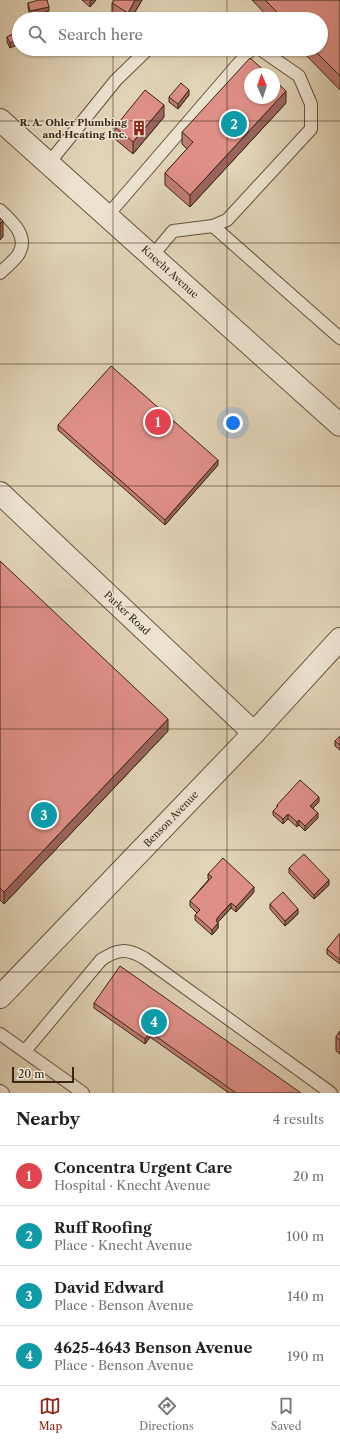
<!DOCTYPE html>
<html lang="en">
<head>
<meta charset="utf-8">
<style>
  body { margin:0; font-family:"Libre Caslon Text",serif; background:#f2f2f2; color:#222 }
  .compass { position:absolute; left:244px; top:68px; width:36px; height:36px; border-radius:50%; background:#fff; box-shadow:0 1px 3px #0004; rotate:357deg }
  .scale { position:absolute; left:12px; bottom:10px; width:62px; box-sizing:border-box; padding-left:4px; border:2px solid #382813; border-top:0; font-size:11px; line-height:14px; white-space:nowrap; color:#382813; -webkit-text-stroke:3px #ece2d0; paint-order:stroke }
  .you { position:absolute; left:233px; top:423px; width:14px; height:14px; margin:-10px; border:3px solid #fff; border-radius:50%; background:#1a73e8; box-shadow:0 0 0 6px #1a73e833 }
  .badge { display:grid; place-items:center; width:26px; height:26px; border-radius:50%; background:#8f2418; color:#fff; font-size:13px; font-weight:700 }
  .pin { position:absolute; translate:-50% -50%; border:2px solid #fff; box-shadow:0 1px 4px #0006 }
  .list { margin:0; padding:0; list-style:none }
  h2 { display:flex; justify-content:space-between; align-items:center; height:52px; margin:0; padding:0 16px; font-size:17px }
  h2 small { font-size:13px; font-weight:400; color:#767676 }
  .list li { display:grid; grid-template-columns:26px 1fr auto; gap:12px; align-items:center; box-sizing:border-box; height:60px; padding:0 16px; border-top:1px solid #e0e0e0 }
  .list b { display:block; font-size:15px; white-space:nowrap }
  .list p { margin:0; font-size:13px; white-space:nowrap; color:#767676 }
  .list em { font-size:13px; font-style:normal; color:#767676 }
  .icon { flex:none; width:22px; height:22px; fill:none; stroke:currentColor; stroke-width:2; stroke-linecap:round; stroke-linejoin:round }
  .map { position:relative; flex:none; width:340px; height:1093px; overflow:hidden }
  .search { position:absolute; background:#fff; box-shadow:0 1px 3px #0004; left:12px; right:12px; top:12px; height:44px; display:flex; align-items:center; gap:10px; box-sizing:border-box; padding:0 14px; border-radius:22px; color:#767676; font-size:15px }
  .sheet { height:292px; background:#fff }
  nav { display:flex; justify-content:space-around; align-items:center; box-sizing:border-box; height:56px; border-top:1px solid #e0e0e0; background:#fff; font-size:11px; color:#767676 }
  nav a { display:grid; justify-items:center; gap:2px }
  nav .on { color:#8f2418 }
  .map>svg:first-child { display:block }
</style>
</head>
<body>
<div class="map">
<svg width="340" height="1093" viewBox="0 0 340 1093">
  <rect width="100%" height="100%" fill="#e1d3b6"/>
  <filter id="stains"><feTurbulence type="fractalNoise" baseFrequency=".005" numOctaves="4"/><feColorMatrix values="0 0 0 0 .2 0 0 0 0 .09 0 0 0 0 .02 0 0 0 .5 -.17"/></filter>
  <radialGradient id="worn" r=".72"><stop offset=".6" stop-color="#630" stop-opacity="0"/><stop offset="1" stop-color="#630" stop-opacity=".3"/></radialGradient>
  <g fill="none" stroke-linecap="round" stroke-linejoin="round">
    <g stroke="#62533c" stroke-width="14">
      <g id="service">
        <path d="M49 163 116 80 148 49"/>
        <path d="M0 210C12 221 30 237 18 255 13 262 6 267 0 273"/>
        <path d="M107 216 251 49"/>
        <path d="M213 226 340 338"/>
        <path d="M152 256 173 231 213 226 227 220 311 129V104L299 76 260 49"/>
        <path d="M0 1034 83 1093"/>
        <path d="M25 1051 101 960C117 949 127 948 144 958L331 1093"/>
        <path d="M0 1091 3 1093"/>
      </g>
    </g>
    <g stroke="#62533c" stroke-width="24">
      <g id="minor">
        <path d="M0 120 340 425"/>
        <path d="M0 493 254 733"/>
      </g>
    </g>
    <g stroke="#62533c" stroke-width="24">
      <path id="tertiary" d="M0 997 254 733 340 639"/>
    </g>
    <use href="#service" stroke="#ece2d0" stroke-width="12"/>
    <use href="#minor" stroke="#ece2d0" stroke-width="22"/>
    <use href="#tertiary" stroke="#ece2d0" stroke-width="22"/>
  </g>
  <g fill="#bf7b73" stroke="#382813">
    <path d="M82 0H96L90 7Z"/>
    <path d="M142 0 131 19H118L112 15V3Z"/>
    <path d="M252 0H340V90L300 49H321V19H270Z"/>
    <path d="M28 3 49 11 30 16 28 7Z"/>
    <path d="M19 31 10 48 7 42V37Z"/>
    <path d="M189 95 178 109 169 102V97Z"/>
    <path d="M286 103 190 207 165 185V173L187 149 182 144V132Z"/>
    <path d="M164 117 133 154 115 139V127Z"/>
    <path d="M58 425 218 465 165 525 58 430Z"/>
    <path d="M0 561 168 731 4 904 0 900Z"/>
    <path d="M340 736V750L335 746V741Z"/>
    <path d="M319 802 313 808 318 818 305 831 299 825 297 827 288 819 283 824 273 815V811L277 807V805Z"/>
    <path d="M289 868 329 885 314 899 289 873Z"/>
    <path d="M208 874 254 892 236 912 231 908 218 922V928L212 935 195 920V915L197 913 190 906V901L209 879H208Z"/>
    <path d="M270 904 298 914 285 926 270 909Z"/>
    <path d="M340 934V964L327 954V949Z"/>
    <path d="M94 1003 301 1093H229L150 1037 145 1044 94 1008Z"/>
    <path d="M340 1031V1054L336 1051V1037Z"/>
  </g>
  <g fill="#9b645e" stroke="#382813">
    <path d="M92 0H96L90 7V2Z"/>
    <path d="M135 0H142L131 19H128V13Z"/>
    <path d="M49 7V11L30 16V11Z"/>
    <path d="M19 39V44L10 48V43Z"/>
    <path d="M189 90V95L178 109V104Z"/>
    <path d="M286 91V103L190 207V195Z"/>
    <path d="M164 105V117L133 154V142Z"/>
    <path d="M3 221V237L0 240V224Z"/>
    <path d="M218 460V465L165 525V520Z"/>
    <path d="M168 719V731L4 904V892Z"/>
    <path d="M319 797V802L310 811V806Z"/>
    <path d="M318 813V818L305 831V826Z"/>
    <path d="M288 814V819L283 824V819Z"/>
    <path d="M299 820V825L297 827V822Z"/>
    <path d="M329 880V885L314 899V895Z"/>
    <path d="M254 887V892L236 912V907Z"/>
    <path d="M231 903V908L218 922 216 926V921L218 917Z"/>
    <path d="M298 909V914L285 926V921Z"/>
    <path d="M218 923V928L212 935V930Z"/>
    <path d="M150 1032V1037L145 1044V1039Z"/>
  </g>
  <g fill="#de8f86" stroke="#382813">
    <path d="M39 0H47L49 7 30 11 28 3Z"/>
    <path d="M114 0H135L128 13 112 3Z"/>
    <path d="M265 0H340V76L313 49H321V19H284Z"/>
    <path d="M19 31V39L10 43 7 37Z"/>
    <path d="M250 58 268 74H250V98H274V80L286 91 190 195 165 173 193 142 182 132Z"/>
    <path d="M181 83 189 90 178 104 169 97Z"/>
    <path d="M145 90 164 105 133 142 115 127Z"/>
    <path d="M0 218 3 221 0 224Z"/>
    <path d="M111 366 218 460 165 520 58 425Z"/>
    <path d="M0 561 168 719 4 892 0 888Z"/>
    <path d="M340 736V745L335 741Z"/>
    <path d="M300 780 319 797 310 806 318 813 305 826 299 820 297 822 288 814 283 819 273 811 278 806 277 805Z"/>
    <path d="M304 854 329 880 314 895 289 868Z"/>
    <path d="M223 858 254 887 236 907 231 903 218 917 216 921 218 923 212 930 195 915 200 910 190 901 212 877 208 874Z"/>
    <path d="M283 892 298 909 285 921 270 904Z"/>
    <path d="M339 934H340V960L327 949Z"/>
    <path d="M120 966 301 1093H236L150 1032 145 1039 94 1003Z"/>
    <path d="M340 1031V1040L336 1037Z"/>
  </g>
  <path fill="none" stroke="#382813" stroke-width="1" stroke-opacity="0.55" d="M113 0V19M227 0V19M113 49V1093M227 49V1093M0 121H340M0 243H340M0 364H340M0 486H340M0 607H340M0 729H340M0 850H340M0 972H340"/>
  <defs>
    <g id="building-bare" transform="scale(1.2)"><path d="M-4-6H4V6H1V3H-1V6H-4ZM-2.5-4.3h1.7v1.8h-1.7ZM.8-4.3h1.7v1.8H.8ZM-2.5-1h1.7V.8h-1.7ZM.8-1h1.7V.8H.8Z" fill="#8f2418" stroke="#ece2d0" stroke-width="2.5" paint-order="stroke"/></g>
  </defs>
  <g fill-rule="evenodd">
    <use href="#building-bare" x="139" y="128"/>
  </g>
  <g text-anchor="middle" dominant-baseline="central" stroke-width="3" stroke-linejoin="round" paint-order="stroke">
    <g font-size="10" font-weight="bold" fill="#382813" stroke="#ece2d0" text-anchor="end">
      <text x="127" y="122">R. A. Ohler Plumbing<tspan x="127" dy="12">and Heating Inc.</tspan></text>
    </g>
    <g font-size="10" fill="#382813" stroke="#ece2d0">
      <text transform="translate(170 272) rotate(42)">Knecht Avenue</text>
      <text transform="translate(127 613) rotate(43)">Parker Road</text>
      <text transform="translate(171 819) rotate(-46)">Benson Avenue</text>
    </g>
  </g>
  <rect width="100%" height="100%" filter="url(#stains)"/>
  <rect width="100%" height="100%" fill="url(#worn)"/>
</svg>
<svg class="compass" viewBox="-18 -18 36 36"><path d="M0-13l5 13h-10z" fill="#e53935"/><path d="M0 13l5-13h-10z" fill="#767676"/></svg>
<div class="scale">20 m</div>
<div class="you"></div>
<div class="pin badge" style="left:158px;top:422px;background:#e0444e">1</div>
<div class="pin badge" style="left:234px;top:124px;background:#0f9aa8">2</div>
<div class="pin badge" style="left:44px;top:815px;background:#0f9aa8">3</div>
<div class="pin badge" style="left:154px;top:1022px;background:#0f9aa8">4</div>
<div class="search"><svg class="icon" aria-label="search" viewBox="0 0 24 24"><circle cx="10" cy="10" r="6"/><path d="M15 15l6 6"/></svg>Search here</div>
</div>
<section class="sheet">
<h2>Nearby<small>4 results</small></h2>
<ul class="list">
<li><span class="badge" style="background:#e0444e">1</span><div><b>Concentra Urgent Care</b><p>Hospital · Knecht Avenue</p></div><em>20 m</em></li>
<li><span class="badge" style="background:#0f9aa8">2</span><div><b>Ruff Roofing</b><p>Place · Knecht Avenue</p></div><em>100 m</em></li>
<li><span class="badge" style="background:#0f9aa8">3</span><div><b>David Edward</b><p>Place · Benson Avenue</p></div><em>140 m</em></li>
<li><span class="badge" style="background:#0f9aa8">4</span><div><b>4625-4643 Benson Avenue</b><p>Place · Benson Avenue</p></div><em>190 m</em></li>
</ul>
</section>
<nav>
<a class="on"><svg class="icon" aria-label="map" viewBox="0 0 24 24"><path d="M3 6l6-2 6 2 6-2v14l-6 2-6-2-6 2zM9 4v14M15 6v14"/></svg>Map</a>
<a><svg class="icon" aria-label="directions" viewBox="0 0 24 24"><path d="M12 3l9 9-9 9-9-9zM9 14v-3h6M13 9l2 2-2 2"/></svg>Directions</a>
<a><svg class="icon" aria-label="saved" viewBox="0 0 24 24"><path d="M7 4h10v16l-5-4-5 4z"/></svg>Saved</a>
</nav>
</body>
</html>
